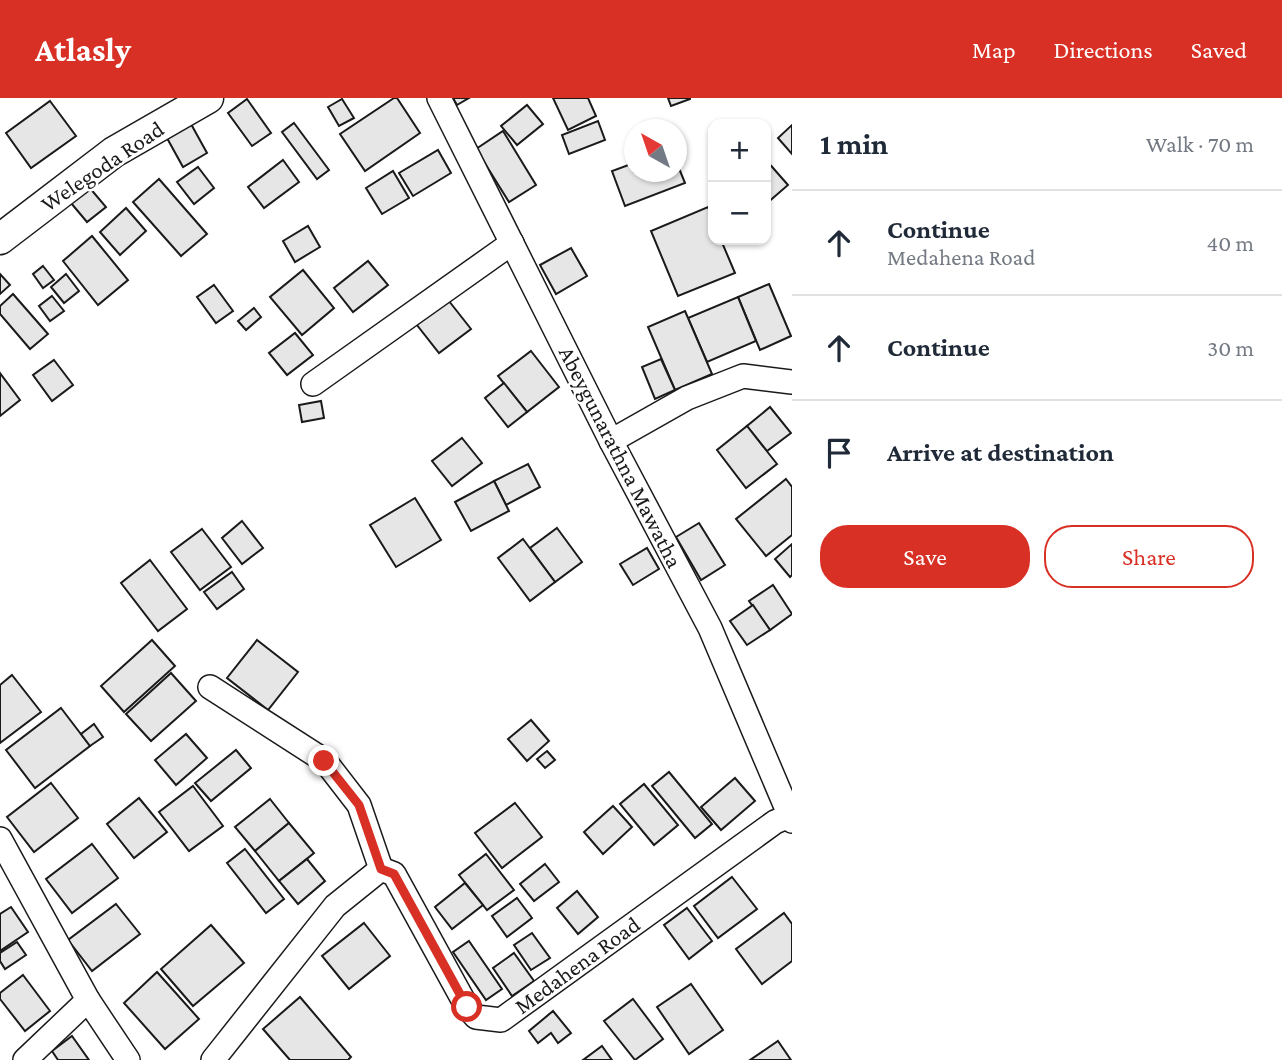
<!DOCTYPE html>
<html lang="en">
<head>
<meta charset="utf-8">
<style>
  body { margin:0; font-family:"Crimson Pro",serif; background:#f6f6f7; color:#1f2937 }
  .controls { position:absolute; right:21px; top:21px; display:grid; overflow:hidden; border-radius:14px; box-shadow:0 2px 5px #0004 }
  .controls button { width:63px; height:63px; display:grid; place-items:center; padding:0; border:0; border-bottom:2px solid #e0e1e3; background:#fff; color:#1f2937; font:35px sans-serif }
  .compass { position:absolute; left:624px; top:21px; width:63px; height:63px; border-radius:50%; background:#fff; box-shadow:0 2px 5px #0004; rotate:320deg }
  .stop { position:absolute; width:21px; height:21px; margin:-16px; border:5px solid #d93025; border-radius:50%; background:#fff }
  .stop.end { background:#d93025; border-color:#fff; box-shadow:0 2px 7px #0008 }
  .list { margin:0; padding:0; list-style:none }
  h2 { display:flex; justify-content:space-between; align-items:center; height:91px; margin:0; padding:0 28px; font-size:30px }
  h2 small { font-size:23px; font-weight:400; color:#747a83 }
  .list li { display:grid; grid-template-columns:46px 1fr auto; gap:21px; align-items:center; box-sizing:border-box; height:105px; padding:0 28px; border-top:2px solid #e0e1e3 }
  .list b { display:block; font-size:26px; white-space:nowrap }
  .list p { margin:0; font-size:23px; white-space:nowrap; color:#747a83 }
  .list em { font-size:23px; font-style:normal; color:#747a83 }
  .actions { display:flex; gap:14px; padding:21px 28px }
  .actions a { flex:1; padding:16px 0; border:2px solid #d93025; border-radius:28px; text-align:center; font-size:24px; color:#d93025 }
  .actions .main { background:#d93025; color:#fff }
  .icon { flex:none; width:38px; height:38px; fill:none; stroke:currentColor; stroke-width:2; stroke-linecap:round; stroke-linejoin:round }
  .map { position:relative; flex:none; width:792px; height:962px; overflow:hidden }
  header { display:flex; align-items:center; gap:42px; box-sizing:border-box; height:98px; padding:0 35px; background:#d93025; color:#fff }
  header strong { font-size:33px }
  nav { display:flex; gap:38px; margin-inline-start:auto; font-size:24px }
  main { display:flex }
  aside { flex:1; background:#fff }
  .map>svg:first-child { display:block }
</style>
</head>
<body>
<header>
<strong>Atlasly</strong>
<nav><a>Map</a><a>Directions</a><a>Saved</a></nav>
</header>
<main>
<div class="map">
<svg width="792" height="962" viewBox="0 0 792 962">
  <rect width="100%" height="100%" fill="#fff"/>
  <g fill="#e6e6e6" stroke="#1a1a1a" stroke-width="2">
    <path d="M394 0H397L420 35 365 73 340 36Z"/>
    <path d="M453 0H469L457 7Z"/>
    <path d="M553 0H588L596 18 568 32Z"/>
    <path d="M668 0H690V1L671 8Z"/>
    <path d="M247 1 271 35 252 48 228 15Z"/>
    <path d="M342 1 354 20 339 28 328 9Z"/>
    <path d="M50 3 76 38 31 70 6 35Z"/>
    <path d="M527 7 543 26 517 47 501 28Z"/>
    <path d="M598 23 605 42 569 56 562 37Z"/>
    <path d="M294 25 329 72 317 81 282 34Z"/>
    <path d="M191 26 207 55 183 69 167 40Z"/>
    <path d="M792 27V56L778 40Z"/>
    <path d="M503 33 536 87 509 104 476 51Z"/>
    <path d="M438 52 451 75 413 98 399 75Z"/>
    <path d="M283 62 299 84 264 110 248 89Z"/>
    <path d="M766 62 788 87 766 106Z"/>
    <path d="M676 63 685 85 625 108 612 73 634 65V74H676Z"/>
    <path d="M198 69 214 90 194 106 177 84Z"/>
    <path d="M393 73 409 100 382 116 366 90Z"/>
    <path d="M159 81 207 136 181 158 133 104Z"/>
    <path d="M89 89 106 109 87 124 71 105Z"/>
    <path d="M708 109 713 122V142H721L735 175 678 198 651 133Z"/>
    <path d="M126 110 146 133 120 157 100 134Z"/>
    <path d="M308 128 320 149 295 164 283 143Z"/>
    <path d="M92 138 128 182 98 207 63 163Z"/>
    <path d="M571 150 587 178 556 196 540 167Z"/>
    <path d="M368 163 388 187 353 214 334 190Z"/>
    <path d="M43 168 54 182 43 190 33 176Z"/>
    <path d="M303 172 334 210 302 237 270 199Z"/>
    <path d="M0 176 10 187 0 196Z"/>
    <path d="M66 176 79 193 64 205 51 189Z"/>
    <path d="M769 186 791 238 760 252 738 199Z"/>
    <path d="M214 187 233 213 216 225 197 199Z"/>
    <path d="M13 196 48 236 30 251 0 216V208Z"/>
    <path d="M52 198 64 213 50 223 39 208Z"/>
    <path d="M445 198 471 231 439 255 413 222Z"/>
    <path d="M738 199 756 243 707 264 688 220Z"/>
    <path d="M254 210 261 219 246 232 238 223Z"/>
    <path d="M685 213 712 276 675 292 648 229Z"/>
    <path d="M295 235 313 257 287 277 269 255Z"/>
    <path d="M531 253 559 289 527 314 498 278Z"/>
    <path d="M661 261 675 292 655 301 642 269Z"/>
    <path d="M54 262 73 287 52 303 33 277Z"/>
    <path d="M0 275 20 302 0 318Z"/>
    <path d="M504 285 527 314 508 329 485 300Z"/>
    <path d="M321 303 324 320 302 324 299 307Z"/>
    <path d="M770 309 791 335 767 353 747 328Z"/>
    <path d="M747 328 777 366 746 390 717 352Z"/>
    <path d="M462 340 482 365 452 388 432 363Z"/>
    <path d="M528 366 540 389 506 407 494 383Z"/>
    <path d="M786 381 792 389V437L766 458 736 421Z"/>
    <path d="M494 383 509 413 471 433 455 404Z"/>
    <path d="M415 400 441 442 396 469 370 427Z"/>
    <path d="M242 423 263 450 242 466 222 440Z"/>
    <path d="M699 425 725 467 701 482 676 439Z"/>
    <path d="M557 430 582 464 555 484 530 450Z"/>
    <path d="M202 431 231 469 200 492 171 454Z"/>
    <path d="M523 441 555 484 530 503 498 460Z"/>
    <path d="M792 446V477L790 479 775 461Z"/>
    <path d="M647 450 659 471 633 487 620 466Z"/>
    <path d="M150 462 187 511 158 533 121 485Z"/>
    <path d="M232 474 244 491 217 511 204 494Z"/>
    <path d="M773 487 792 516 770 532 749 503Z"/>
    <path d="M753 507 770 532 747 547 730 523Z"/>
    <path d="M152 542 175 568 124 614 101 588Z"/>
    <path d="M257 542 298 574 268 612 227 580Z"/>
    <path d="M171 575 196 603 151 643 126 616Z"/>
    <path d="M12 577 41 614 0 645V587Z"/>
    <path d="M61 610 90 648 35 690 6 652Z"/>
    <path d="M531 622 549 643 527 663 508 641Z"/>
    <path d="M94 626 103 639 90 648 81 636Z"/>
    <path d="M186 636 207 660 176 687 155 662Z"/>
    <path d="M236 652 251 670 211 703 195 685Z"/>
    <path d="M547 653 555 662 545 670 537 661Z"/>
    <path d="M669 674 712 726 695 740 652 688Z"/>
    <path d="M735 680 755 703 721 732 701 709Z"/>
    <path d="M51 685 78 720 34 754 7 719Z"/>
    <path d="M644 686 678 727 654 747 620 706Z"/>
    <path d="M193 688 223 728 189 753 159 714Z"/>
    <path d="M139 700 167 734 134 760 107 726Z"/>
    <path d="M270 701 289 725 255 753 235 729Z"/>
    <path d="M515 705 542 739 502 770 475 735Z"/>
    <path d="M613 708 632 729 603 756 584 734Z"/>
    <path d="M289 725 314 755 279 783 255 753Z"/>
    <path d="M92 746 118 780 72 815 46 781Z"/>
    <path d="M245 751 284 801 266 815 227 765Z"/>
    <path d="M486 756 514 792 487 812 459 777Z"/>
    <path d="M307 761 325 783 298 806 279 783Z"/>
    <path d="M545 766 559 784 534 803 520 786Z"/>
    <path d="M732 779 757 811 718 840 694 808Z"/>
    <path d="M465 785 483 807 452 831 435 809Z"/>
    <path d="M577 793 598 819 578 836 557 810Z"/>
    <path d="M517 800 532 820 507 839 492 818Z"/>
    <path d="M116 806 140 836 92 873 68 842Z"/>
    <path d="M11 809 28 834 0 853V816Z"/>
    <path d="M687 810 712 843 689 861 664 827Z"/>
    <path d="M784 815 792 826V863L762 886 736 851Z"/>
    <path d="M364 825 390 858 349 891 322 858Z"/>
    <path d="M211 827 244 865 193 908 161 871Z"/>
    <path d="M532 835 550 860 531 872 514 847Z"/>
    <path d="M469 843 502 891 486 902 453 854Z"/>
    <path d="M17 844 26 857 5 871 0 863V855Z"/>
    <path d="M514 855 534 883 512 898 493 870Z"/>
    <path d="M157 874 199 921 165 951 124 905Z"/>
    <path d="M23 877 50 913 25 933 0 901V895Z"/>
    <path d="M691 886 723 932 689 956 657 909Z"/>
    <path d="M300 899 351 959 348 962H290L263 931Z"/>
    <path d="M633 901 663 941 635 962 604 923Z"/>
    <path d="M553 913 571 935 558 945 551 935 538 945 529 933Z"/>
    <path d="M72 938 89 962H58L52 953Z"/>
    <path d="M778 943 791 962H750Z"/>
    <path d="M602 948 612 962H583Z"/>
  </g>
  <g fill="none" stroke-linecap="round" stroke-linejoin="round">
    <g stroke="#1a1a1a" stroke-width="26">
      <g id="minor">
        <path d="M439 0 611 343 710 530 792 723"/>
        <path d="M313 286 512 145"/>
        <path d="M611 343 687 300 743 278 792 284"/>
        <path d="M210 589 325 663 359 707 381 771"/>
        <path d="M0 741 88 902 128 962"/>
        <path d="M25 962 88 902"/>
        <path d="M213 962 335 808 381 771 394 776 467 909 476 919 501 922 775 724 789 718"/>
      </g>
    </g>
    <g stroke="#1a1a1a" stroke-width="33">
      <path id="tertiary" d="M0 141 114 54 208 0"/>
    </g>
    <use href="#minor" stroke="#fff" stroke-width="23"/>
    <use href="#tertiary" stroke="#fff" stroke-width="30"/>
  </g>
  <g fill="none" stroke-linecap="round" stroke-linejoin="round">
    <path stroke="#d93025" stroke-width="9" d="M324 663 359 707 381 771 394 776 467 909"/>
  </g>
  <g text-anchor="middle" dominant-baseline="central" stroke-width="5" stroke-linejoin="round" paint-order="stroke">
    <g font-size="23" fill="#1a1a1a" stroke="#fff">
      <text transform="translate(102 68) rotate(-34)">Welegoda Road</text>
      <text transform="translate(621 359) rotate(63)">Abeygunarathna Mawatha</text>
      <text transform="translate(577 867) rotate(-36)">Medahena Road</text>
    </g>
  </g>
</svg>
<div class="controls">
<button>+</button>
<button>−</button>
</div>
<svg class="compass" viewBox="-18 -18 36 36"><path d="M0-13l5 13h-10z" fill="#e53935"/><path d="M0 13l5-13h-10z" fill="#747a83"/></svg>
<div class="stop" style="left:467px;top:909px"></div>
<div class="stop end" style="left:324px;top:663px"></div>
</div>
<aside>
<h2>1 min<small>Walk · 70 m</small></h2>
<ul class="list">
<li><svg class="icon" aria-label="ahead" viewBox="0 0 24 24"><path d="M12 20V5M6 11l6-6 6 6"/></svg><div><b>Continue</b><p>Medahena Road</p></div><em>40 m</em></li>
<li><svg class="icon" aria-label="ahead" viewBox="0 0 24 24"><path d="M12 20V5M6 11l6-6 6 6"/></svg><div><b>Continue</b></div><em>30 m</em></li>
<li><svg class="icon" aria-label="arrive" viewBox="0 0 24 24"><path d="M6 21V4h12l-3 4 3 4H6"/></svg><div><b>Arrive at destination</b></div></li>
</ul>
<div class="actions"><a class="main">Save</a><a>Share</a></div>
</aside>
</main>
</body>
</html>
